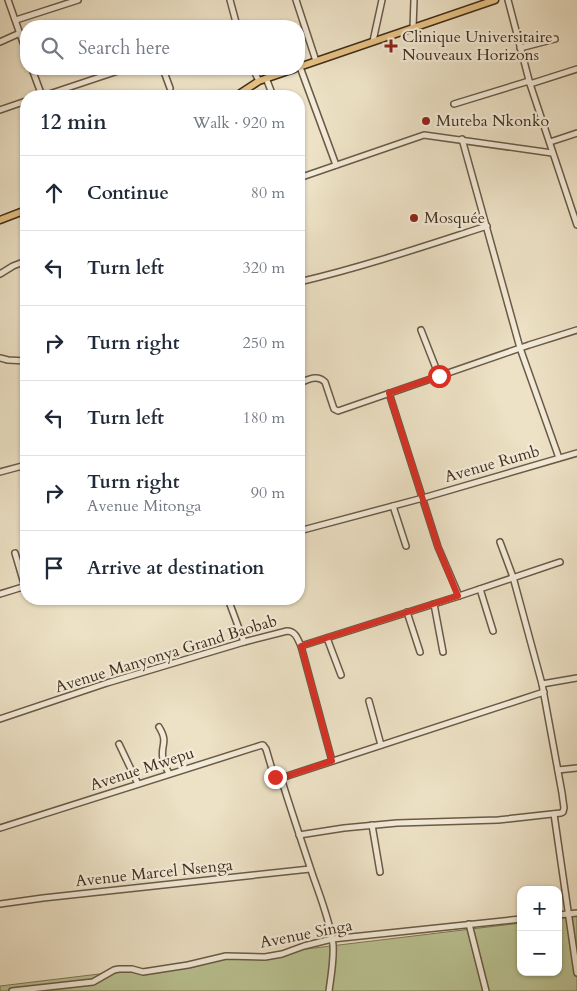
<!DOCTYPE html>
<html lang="en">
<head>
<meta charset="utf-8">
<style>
  body { margin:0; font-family:Cardo,serif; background:#f6f6f7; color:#1f2937 }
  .controls { position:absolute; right:15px; bottom:15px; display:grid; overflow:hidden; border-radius:10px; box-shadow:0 1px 4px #0004 }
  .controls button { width:45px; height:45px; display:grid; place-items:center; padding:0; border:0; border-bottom:1px solid #e0e1e3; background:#fff; color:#1f2937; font:25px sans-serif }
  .stop { position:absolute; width:15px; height:15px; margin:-11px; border:4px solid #d93025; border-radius:50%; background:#fff }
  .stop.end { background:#d93025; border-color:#fff; box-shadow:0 1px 5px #0008 }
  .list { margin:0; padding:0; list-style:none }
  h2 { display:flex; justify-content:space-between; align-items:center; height:65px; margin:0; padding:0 20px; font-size:21px }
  h2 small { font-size:16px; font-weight:400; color:#747a83 }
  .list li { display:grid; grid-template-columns:32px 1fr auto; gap:15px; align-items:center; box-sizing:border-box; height:75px; padding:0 20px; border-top:1px solid #e0e1e3 }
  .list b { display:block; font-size:19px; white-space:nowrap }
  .list p { margin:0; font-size:16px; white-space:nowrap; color:#747a83 }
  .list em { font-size:16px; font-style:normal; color:#747a83 }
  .icon { flex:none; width:28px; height:28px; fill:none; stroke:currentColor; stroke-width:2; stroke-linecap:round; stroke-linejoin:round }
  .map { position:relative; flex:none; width:577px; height:991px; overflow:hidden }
  .search { position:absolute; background:#fff; box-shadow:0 1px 4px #0004; left:20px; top:20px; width:285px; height:55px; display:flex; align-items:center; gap:12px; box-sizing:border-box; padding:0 18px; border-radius:20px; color:#747a83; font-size:19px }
  .panel { position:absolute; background:#fff; box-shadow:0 1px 4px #0004; left:20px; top:90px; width:285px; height:515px; border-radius:20px }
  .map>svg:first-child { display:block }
</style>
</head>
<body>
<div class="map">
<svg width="577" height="991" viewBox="0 0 577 991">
  <rect width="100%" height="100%" fill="#ede2c6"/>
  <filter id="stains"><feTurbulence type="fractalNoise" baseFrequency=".004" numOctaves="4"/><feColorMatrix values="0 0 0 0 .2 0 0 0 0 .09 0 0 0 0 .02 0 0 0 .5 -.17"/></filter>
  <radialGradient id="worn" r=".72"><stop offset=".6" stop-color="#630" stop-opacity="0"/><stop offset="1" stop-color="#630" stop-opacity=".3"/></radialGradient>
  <path fill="#bac393" stroke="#7d7857" d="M577 916V991H0V986L521 923V972H558V919Z"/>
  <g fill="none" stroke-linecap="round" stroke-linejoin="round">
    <g stroke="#6b5a46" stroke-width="8">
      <g id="minor">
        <path d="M8 0 26 51"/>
        <path d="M230 0 237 26"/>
        <path d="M296 0 316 61"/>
        <path d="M508 0 530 84 577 225"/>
        <path d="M16 20 78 0"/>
        <path d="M413 28 414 0"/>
        <path d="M373 41 382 0"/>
        <path d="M0 42 20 33"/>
        <path d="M520 48 555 39"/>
        <path d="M300 67 336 165"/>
        <path d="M32 69 42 96"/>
        <path d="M163 69 170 88"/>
        <path d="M253 69 259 81"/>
        <path d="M266 78 273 96"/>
        <path d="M530 84 577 69"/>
        <path d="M43 96 124 69"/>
        <path d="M454 104 529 81"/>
        <path d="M0 110 26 101"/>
        <path d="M462 139 520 348 559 458"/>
        <path d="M550 142 577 133"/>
        <path d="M299 178 424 135 552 153"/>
        <path d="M0 274 13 266 26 261"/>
        <path d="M299 282C363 267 425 246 487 226"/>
        <path d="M421 330 439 376"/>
        <path d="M0 358 8 360 26 361"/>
        <path d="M299 383C308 380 317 374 325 382L334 409 338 411 529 345 577 330"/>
        <path d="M389 393 438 547 459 596"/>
        <path d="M0 472 26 465"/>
        <path d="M393 506 406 546"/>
        <path d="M299 531 423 498 577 453"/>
        <path d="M15 553 25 587"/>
        <path d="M480 589 493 631"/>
        <path d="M0 594 26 586"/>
        <path d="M228 599 244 642"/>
        <path d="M434 604 443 652"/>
        <path d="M407 612 420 652"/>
        <path d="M327 638 341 675"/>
        <path d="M301 646 459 596 560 562"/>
        <path d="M542 684 577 678"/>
        <path d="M369 701 381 745"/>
        <path d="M0 719 107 683 244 642 287 631C296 631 298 640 301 646L332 761"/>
        <path d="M159 727C169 743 160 745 163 759 164 764 167 769 169 774"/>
        <path d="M119 744 138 784"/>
        <path d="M558 770 577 768"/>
        <path d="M281 778C291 810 302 843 313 876 320 896 331 924 333 945 334 960 331 976 329 991"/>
        <path d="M554 814 577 973"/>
        <path d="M372 825 380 872"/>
        <path d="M0 828 262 745H263L266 749 274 776 277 778H281L544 692"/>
        <path d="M299 835 344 828 397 823 498 820 561 813 563 812 564 808 562 793 542 684 513 577 500 542"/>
        <path d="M0 904 43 898 310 869"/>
        <path d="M558 915 577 913"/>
        <path d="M469 924 486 991"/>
        <path d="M12 991 93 982 114 970 119 969H132L143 972 188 965 226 956 265 957 282 954 304 946 332 939 521 919"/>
      </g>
    </g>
    <g stroke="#402d1b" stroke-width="9">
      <g id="major">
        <path d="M299 67 495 0"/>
        <path d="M236 96 259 81 294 69"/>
        <path d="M0 220 26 210"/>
      </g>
    </g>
    <use href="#minor" stroke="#f3ecda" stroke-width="5"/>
    <use href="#major" stroke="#e6c183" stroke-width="6"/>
  </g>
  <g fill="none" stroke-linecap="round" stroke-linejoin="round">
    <path stroke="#d93025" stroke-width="6" d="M275 777 281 778 332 761 301 646 458 596 438 547 389 393 439 376"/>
  </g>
  <g fill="#8f2418" stroke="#f3ecda" stroke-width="2">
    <path d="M388.5 38.5h5v5h5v5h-5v5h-5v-5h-5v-5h5z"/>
    <circle cx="426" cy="121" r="5"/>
    <circle cx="414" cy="218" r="5"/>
  </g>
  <g text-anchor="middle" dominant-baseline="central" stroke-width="4.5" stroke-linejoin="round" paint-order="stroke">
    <g font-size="16" fill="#402d1b" stroke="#f3ecda" text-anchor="start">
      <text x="402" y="37">Clinique Universitaire<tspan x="402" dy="18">Nouveaux Horizons</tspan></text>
      <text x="436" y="121">Muteba Nkonko</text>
      <text x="424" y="218">Mosquée</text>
    </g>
    <g font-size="16" fill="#402d1b" stroke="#f3ecda">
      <text transform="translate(492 464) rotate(-16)">Avenue Rumb</text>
      <text transform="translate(166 654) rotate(-17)">Avenue Manyonya Grand Baobab</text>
      <text transform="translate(142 769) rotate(-18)">Avenue Mwepu</text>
      <text transform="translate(154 873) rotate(-6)">Avenue Marcel Nsenga</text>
      <text transform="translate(306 934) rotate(-11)">Avenue Singa</text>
    </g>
  </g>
  <rect width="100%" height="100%" filter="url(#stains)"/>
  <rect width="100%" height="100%" fill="url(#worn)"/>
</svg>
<div class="controls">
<button>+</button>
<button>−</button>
</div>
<div class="stop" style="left:439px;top:376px"></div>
<div class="stop end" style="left:275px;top:777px"></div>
<div class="search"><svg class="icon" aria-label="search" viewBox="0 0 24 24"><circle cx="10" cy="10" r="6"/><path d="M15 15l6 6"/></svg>Search here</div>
<section class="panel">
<h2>12 min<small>Walk · 920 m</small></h2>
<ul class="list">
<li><svg class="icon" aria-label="ahead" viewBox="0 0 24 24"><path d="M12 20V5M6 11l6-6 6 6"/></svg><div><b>Continue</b></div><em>80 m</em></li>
<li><svg class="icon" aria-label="left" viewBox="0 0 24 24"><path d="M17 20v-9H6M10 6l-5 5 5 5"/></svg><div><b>Turn left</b></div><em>320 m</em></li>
<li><svg class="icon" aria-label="right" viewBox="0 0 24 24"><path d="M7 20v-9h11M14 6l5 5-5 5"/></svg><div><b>Turn right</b></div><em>250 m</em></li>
<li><svg class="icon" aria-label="left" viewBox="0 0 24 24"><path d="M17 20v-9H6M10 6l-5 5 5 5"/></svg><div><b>Turn left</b></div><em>180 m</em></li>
<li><svg class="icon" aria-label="right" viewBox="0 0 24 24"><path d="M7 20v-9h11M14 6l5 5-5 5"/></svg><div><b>Turn right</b><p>Avenue Mitonga</p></div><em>90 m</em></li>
<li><svg class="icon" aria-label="arrive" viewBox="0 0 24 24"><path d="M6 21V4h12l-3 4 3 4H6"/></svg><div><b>Arrive at destination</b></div></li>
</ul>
</section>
</div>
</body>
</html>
